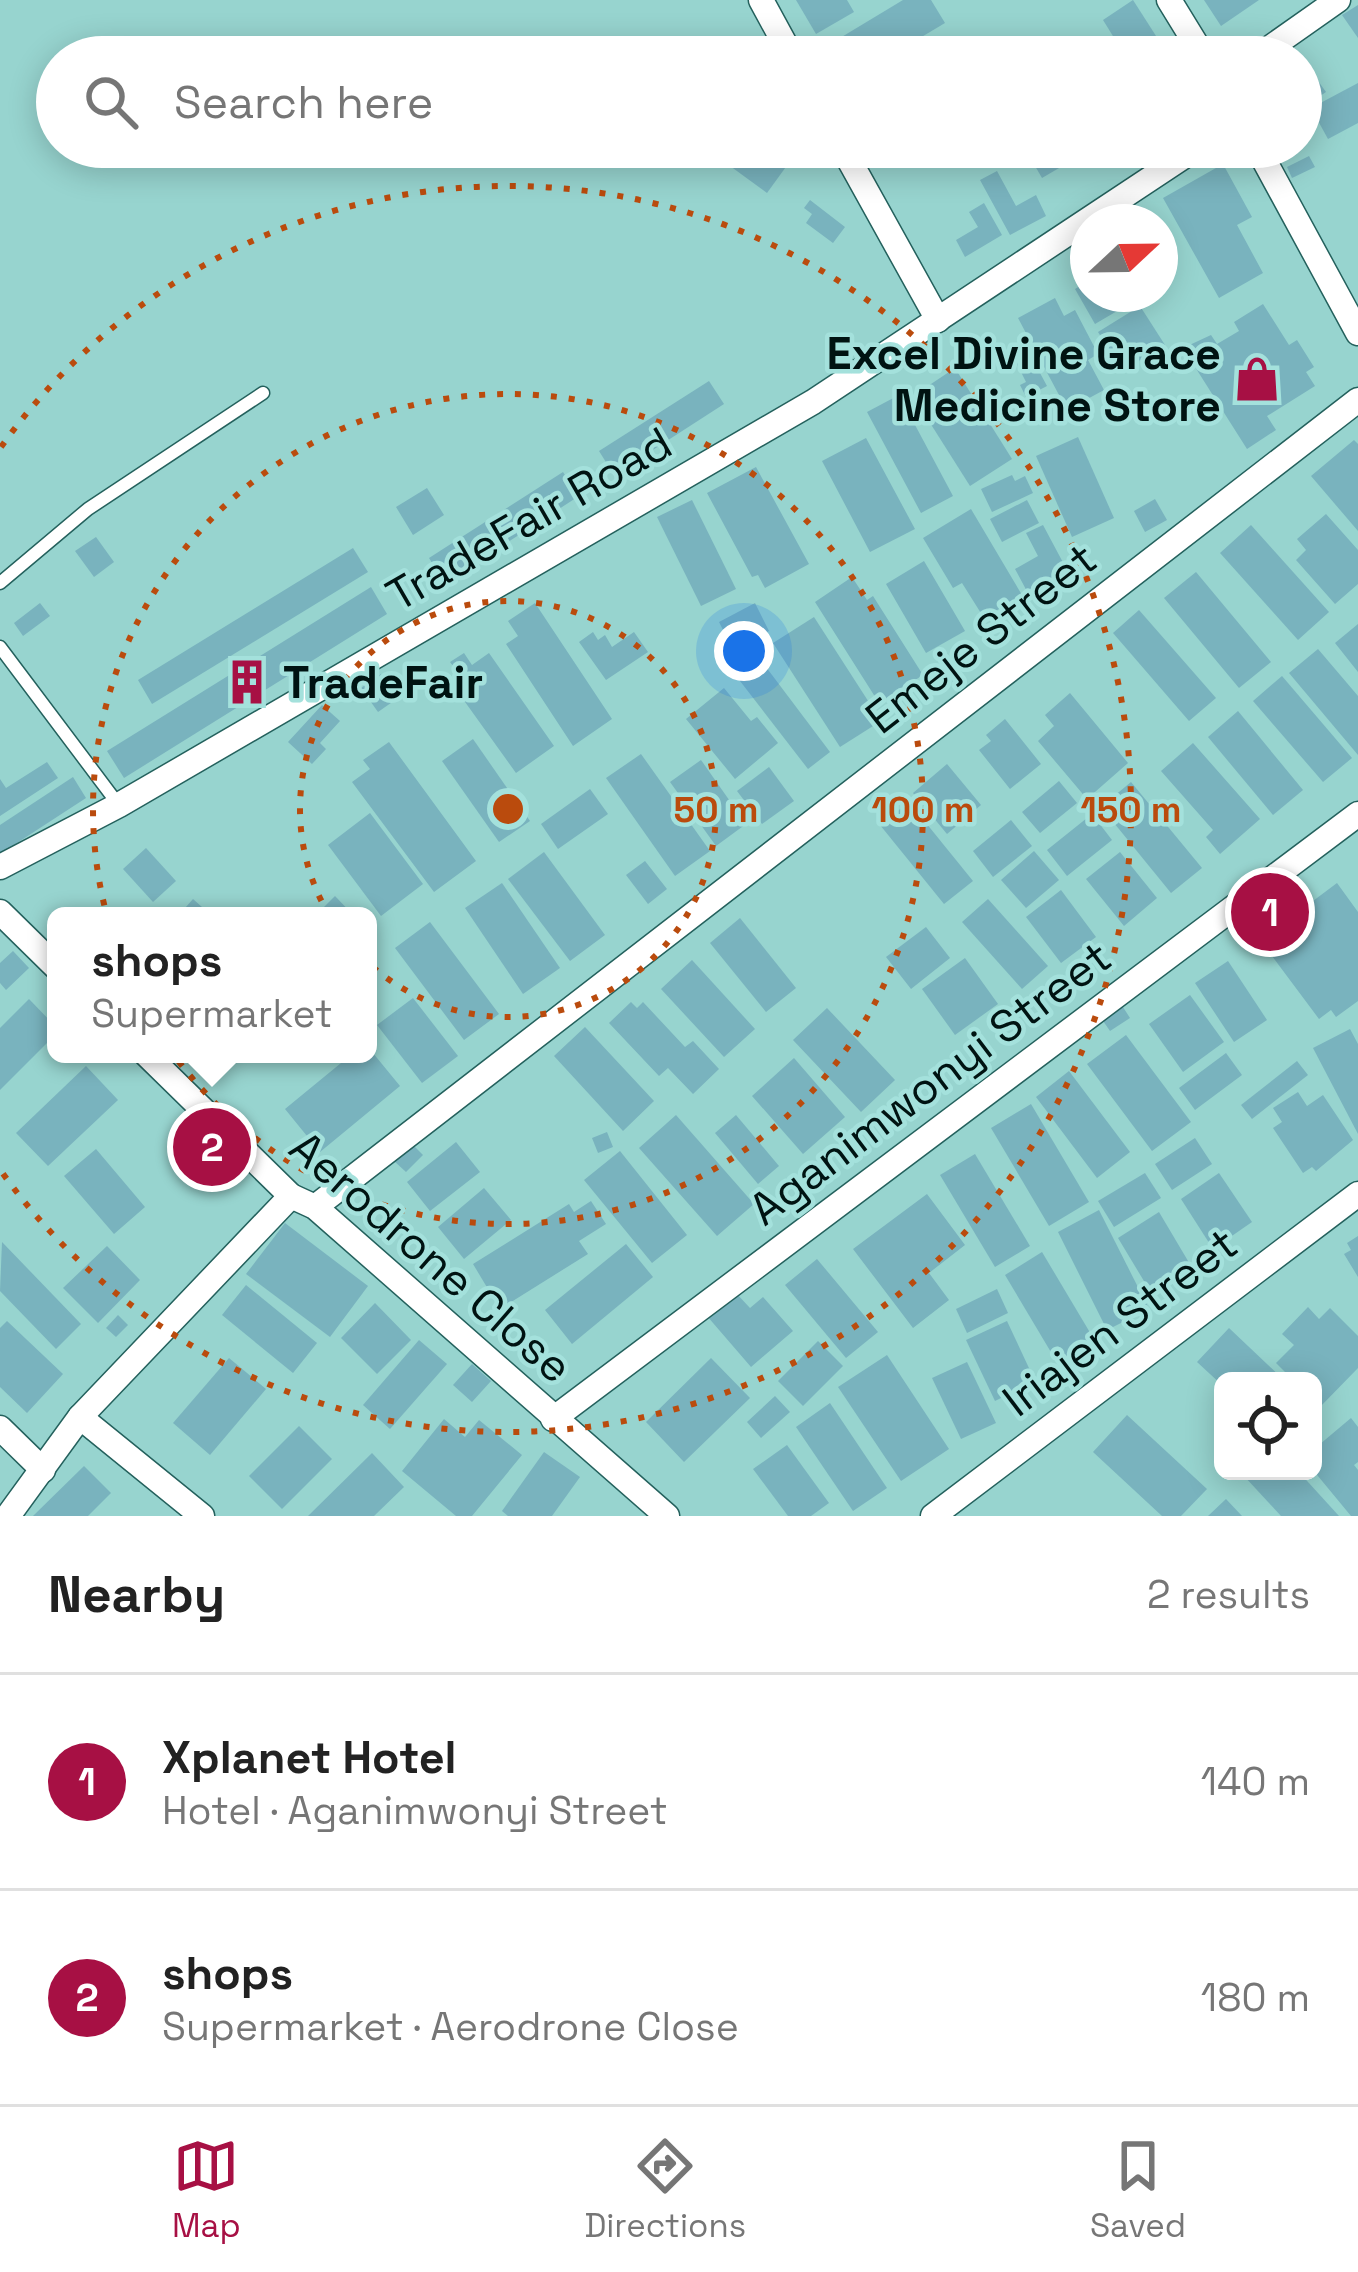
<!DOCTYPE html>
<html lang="en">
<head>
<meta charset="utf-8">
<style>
  body { margin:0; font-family:"Space Grotesk",sans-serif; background:#f2f2f2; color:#222 }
  .controls { position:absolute; right:36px; bottom:36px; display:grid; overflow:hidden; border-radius:18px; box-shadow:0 6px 30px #0003 }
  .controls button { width:108px; height:108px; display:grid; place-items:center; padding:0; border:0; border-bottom:3px solid #e0e0e0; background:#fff; color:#222; font:60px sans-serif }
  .compass { position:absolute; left:1070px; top:204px; width:108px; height:108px; border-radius:50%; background:#fff; box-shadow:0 6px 30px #0003; rotate:68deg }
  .you { position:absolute; left:744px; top:651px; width:42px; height:42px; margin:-30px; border:9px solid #fff; border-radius:50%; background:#1a73e8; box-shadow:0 0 0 18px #1a73e833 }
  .badge { display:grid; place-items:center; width:78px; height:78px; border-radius:50%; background:#a71044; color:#fff; font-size:39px; font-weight:700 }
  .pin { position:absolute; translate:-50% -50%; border:6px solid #fff; box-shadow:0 3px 12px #0006 }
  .popup { position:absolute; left:47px; top:907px; width:330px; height:156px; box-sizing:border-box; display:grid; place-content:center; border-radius:18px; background:#fff; filter:drop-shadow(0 3px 9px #0005); font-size:39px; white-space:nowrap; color:#767676 }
  .popup b { font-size:45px; color:#222 }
  .popup::after { content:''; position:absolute; left:50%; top:100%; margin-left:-24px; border:24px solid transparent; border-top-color:#fff }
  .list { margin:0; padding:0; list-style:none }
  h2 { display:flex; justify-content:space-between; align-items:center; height:156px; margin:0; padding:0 48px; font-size:51px }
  h2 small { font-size:39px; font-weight:400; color:#767676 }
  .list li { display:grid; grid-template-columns:78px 1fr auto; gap:36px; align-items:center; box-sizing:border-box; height:216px; padding:0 48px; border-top:3px solid #e0e0e0 }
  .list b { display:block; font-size:45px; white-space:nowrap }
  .list p { margin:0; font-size:39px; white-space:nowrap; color:#767676 }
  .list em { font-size:39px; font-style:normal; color:#767676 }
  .icon { flex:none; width:66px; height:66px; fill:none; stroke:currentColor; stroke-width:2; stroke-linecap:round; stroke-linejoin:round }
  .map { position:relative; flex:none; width:1358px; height:1516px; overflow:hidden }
  .search { position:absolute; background:#fff; box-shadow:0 6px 30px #0003; left:36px; right:36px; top:36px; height:132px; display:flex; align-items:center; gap:30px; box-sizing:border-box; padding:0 42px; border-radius:66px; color:#767676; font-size:45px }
  .sheet { height:588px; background:#fff }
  nav { display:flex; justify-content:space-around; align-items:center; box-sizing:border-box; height:168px; border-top:3px solid #e0e0e0; background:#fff; font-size:33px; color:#767676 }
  nav a { display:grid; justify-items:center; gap:6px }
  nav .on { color:#a71044 }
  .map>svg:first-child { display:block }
</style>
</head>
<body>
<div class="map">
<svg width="1358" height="1516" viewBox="0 0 1358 1516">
  <rect width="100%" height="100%" fill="#97d4cf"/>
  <g fill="#79b3be">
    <path d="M796 0H847L854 12 816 34Z"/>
    <path d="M903 0H931L945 23 888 57H845L835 41Z"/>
    <path d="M1133 0 1165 50 1155 57H1126L1103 20Z"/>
    <path d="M1204 0H1259L1221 26Z"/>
    <path d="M1358 5V38L1342 15Z"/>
    <path d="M769 40 778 57H736Z"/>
    <path d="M1316 78 1326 92 1301 109V88Z"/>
    <path d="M1358 83V123L1328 139 1311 108Z"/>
    <path d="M704 147H788L796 153 767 193Z"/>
    <path d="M1024 147H1080L1083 154 1042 178Z"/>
    <path d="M1309 156 1315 167 1292 178 1287 167Z"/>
    <path d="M1223 164 1252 217 1237 225 1263 273 1219 298 1163 198Z"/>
    <path d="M997 171 1016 206 1036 195 1046 216 1010 235 980 180Z"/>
    <path d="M810 200 845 227 833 243 806 223 812 214 804 208Z"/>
    <path d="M984 203 1002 235 965 257 956 240 978 227 969 212Z"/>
    <path d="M1088 281V294H1146L1095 324 1075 289Z"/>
    <path d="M1055 298 1064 316 1075 310 1098 354 1088 360 1104 390 1067 410 1018 318Z"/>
    <path d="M1263 304 1289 345 1297 340 1314 367 1306 372 1315 386 1267 416 1276 430 1247 449 1183 348 1211 335 1217 344 1239 331 1234 322Z"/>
    <path d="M1140 306 1165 345 1122 371 1098 332Z"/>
    <path d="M1026 347 1047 386 1026 397 1020 385 1026 382 1012 354Z"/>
    <path d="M955 368 1012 459 970 486 913 396Z"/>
    <path d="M709 381 724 404 614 475 599 451Z"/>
    <path d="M899 395 953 496 921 513 867 412Z"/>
    <path d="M1078 437 1114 518 1072 537 1036 456Z"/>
    <path d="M866 438 915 529 870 552 822 461Z"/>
    <path d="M1354 440 1358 444V531L1311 476Z"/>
    <path d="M756 467 809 564 765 588 758 575 752 577 707 493Z"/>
    <path d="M563 472 579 496 445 583 429 558Z"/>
    <path d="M1012 475 1015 481 1025 476 1033 493 992 512 981 489Z"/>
    <path d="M427 488 444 515 413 535 396 507Z"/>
    <path d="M1155 499 1167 520 1145 532 1134 511Z"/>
    <path d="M692 500 736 589 701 606 657 517Z"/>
    <path d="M1027 500 1039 523 1002 542 990 519Z"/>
    <path d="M971 509 1022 595 984 618 962 583 953 588 923 538Z"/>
    <path d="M1326 514 1358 550V584L1335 604 1296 560 1306 550 1297 539Z"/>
    <path d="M1043 525 1067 570 1050 579 1053 585 1030 597 1015 569 1038 556 1026 533Z"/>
    <path d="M1251 525 1329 612 1298 640 1220 553Z"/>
    <path d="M96 537 114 562 94 577 75 551Z"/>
    <path d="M353 548 368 572 152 704 138 680Z"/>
    <path d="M924 561 965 631 926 653 886 584Z"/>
    <path d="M1196 572 1271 662 1239 688 1164 598Z"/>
    <path d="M852 577 867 600 873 596 923 675 879 703 815 602Z"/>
    <path d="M371 587 387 614 124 778 107 751Z"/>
    <path d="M40 603 50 616 23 636 14 623Z"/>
    <path d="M535 603 612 719 573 746 506 644 518 636 508 621Z"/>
    <path d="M755 603 769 631 733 650 719 622Z"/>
    <path d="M1139 610 1216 698 1189 721 1113 633Z"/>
    <path d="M814 617 881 721 840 747 773 643Z"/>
    <path d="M1358 624V672L1335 643Z"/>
    <path d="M593 632 598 640 605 635 612 647 634 632 648 652 606 680 579 642Z"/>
    <path d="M1318 649 1358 696V755L1289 673Z"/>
    <path d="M464 653 472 665 489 653 554 746 516 773 450 681 459 674 450 662Z"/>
    <path d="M763 663 830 752 808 769 740 681Z"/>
    <path d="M381 674 398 698 378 712 361 688Z"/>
    <path d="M1282 676 1352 758 1323 782 1253 701Z"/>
    <path d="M724 688 751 721 757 717 778 743 735 779 686 719Z"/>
    <path d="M1070 693 1128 763 1087 799 1038 741 1054 726 1045 715Z"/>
    <path d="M322 705 340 721 320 743 326 749 312 764 288 742Z"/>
    <path d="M1238 711 1303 790 1273 815 1208 737Z"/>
    <path d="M1005 719 1041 764 1010 789 979 750 991 741 986 735Z"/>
    <path d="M473 739 530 821 499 842 442 761Z"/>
    <path d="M389 742 476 861 434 892 352 782 370 769 363 760Z"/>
    <path d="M1193 743 1260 819 1220 854 1206 837 1213 830 1161 771Z"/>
    <path d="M641 754 710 851 675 876 606 778Z"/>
    <path d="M701 760 746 824 716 846 670 782Z"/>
    <path d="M47 762 58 778 0 816V779L6 788Z"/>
    <path d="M947 764 981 805 947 834 913 793Z"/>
    <path d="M769 767 794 801 762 824 737 791Z"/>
    <path d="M73 777 86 798 0 854V825Z"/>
    <path d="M1059 781 1077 803 1040 833 1022 812Z"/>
    <path d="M1131 782 1202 868 1171 893 1101 807Z"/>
    <path d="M590 789 608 814 558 849 541 824Z"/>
    <path d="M909 802 973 881 944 904 880 825Z"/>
    <path d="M370 813 423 884 381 916 328 845Z"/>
    <path d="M1092 814 1112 840 1067 876 1047 850Z"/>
    <path d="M1011 820 1032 846 993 877 973 851Z"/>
    <path d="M146 848 176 881 153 902 123 869Z"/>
    <path d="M1034 851 1059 880 1026 908 1001 880Z"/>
    <path d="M544 852 605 935 570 961 508 879Z"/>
    <path d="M1120 852 1157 898 1124 926 1086 879Z"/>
    <path d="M645 861 667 889 648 904 626 875Z"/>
    <path d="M502 883 560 968 523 994 465 908Z"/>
    <path d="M1337 883 1358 912V1001L1336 1017 1331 1010 1319 1019 1272 956 1281 950 1276 943 1305 922 1297 913Z"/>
    <path d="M1061 890 1096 937 1061 963 1026 917Z"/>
    <path d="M335 896 354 916H327L321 910Z"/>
    <path d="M193 899 212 916H178Z"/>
    <path d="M988 899 1048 966 1022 989 962 922Z"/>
    <path d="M740 918 796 988 766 1012 710 943Z"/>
    <path d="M430 922 499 1014 464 1040 395 948Z"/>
    <path d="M926 927 950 958 911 989 886 957Z"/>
    <path d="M13 951 29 968 6 990 0 983V963Z"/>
    <path d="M965 958 998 1004 955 1035 922 989Z"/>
    <path d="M692 960 755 1029 724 1057 661 989Z"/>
    <path d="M1228 961 1267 1020 1234 1042 1195 983Z"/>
    <path d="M1190 995 1224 1042 1183 1072 1149 1024Z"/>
    <path d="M413 998 458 1056 422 1083 377 1025Z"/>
    <path d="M29 999 56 1027V1034L0 1090V1028Z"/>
    <path d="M631 1002 637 1008 643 1002 685 1047 693 1041 719 1069 693 1094 668 1068 659 1076 609 1023Z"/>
    <path d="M1121 1004 1130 1018 1110 1031 1101 1018Z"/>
    <path d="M827 1008 895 1080 861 1112 793 1040Z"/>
    <path d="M585 1027 654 1101 623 1131 554 1056Z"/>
    <path d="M1350 1029 1358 1044V1134L1313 1048Z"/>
    <path d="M1126 1035 1191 1122 1152 1151 1087 1064Z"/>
    <path d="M368 1047 400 1086 320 1152 285 1109 352 1054H368Z"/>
    <path d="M1226 1053 1242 1075 1195 1110 1179 1088Z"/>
    <path d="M794 1058 845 1117 803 1154 752 1096Z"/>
    <path d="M1297 1061 1308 1075 1252 1119 1241 1105Z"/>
    <path d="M86 1066 118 1100 48 1166 16 1133Z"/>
    <path d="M1069 1071 1130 1152 1097 1178 1036 1097Z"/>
    <path d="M1298 1092 1307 1106 1323 1095 1353 1140 1316 1171 1312 1167 1303 1173 1273 1128 1282 1122 1273 1108Z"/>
    <path d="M1031 1104 1089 1202 1049 1226 991 1128Z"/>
    <path d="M676 1115 754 1204 717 1236 639 1148Z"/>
    <path d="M736 1115 779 1166 758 1184 715 1133Z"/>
    <path d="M607 1132 613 1147 598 1153 592 1138Z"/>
    <path d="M1195 1138 1212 1164 1172 1190 1155 1164Z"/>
    <path d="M456 1142 480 1172 430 1211 407 1182Z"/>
    <path d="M411 1143 423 1155 406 1172 394 1161Z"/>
    <path d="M96 1149 145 1207 114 1234 64 1176Z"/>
    <path d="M620 1151 687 1235 652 1263 584 1180Z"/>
    <path d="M975 1154 1030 1246 995 1267 940 1175Z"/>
    <path d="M1145 1173 1161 1198 1114 1227 1098 1201Z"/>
    <path d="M1219 1173 1252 1222 1213 1249 1181 1199Z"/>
    <path d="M484 1188 511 1220 464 1259 438 1227Z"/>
    <path d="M927 1194 965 1245 929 1273 949 1300 913 1328 853 1249Z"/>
    <path d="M591 1201 606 1224 579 1241 588 1254 500 1309 473 1264 569 1204 574 1212Z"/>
    <path d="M1099 1210 1149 1309 1107 1330 1058 1232Z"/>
    <path d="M1159 1212 1191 1266 1150 1291 1118 1238Z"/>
    <path d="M285 1223 368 1286 330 1337 246 1274Z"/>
    <path d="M1358 1236V1277L1344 1254 1351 1250 1347 1243Z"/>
    <path d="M2 1242 81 1324 56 1349 0 1291Z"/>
    <path d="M626 1244 653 1277 572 1344 545 1310Z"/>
    <path d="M107 1246 140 1280 98 1323 63 1288Z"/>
    <path d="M1042 1252 1098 1346 1061 1369 1005 1275Z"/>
    <path d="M817 1259 878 1332 846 1358 785 1285Z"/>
    <path d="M246 1285 317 1343 293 1373 222 1315Z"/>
    <path d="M997 1289 1008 1313 967 1333 956 1309Z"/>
    <path d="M735 1292 750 1308 763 1297 793 1331 751 1367 707 1316Z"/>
    <path d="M375 1303 411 1340 377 1374 341 1338Z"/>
    <path d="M1308 1307 1319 1319 1330 1308 1358 1336V1368L1320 1407 1313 1400V1381H1294L1276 1363 1294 1345 1282 1334Z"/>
    <path d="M118 1315 128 1325 116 1337 106 1328Z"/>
    <path d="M7 1321 63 1374 27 1413 0 1387V1328Z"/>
    <path d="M1007 1321 1035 1381 995 1401 966 1340Z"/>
    <path d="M1229 1328 1285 1381H1223V1386L1197 1362Z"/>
    <path d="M419 1340 447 1364 390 1429 363 1405Z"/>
    <path d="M818 1341 843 1366 803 1406 778 1381Z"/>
    <path d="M887 1355 949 1449 901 1481 838 1387Z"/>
    <path d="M229 1358 266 1389 210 1455 173 1423Z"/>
    <path d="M711 1358 750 1398 684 1462 646 1422Z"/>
    <path d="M967 1362 996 1423 961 1439 932 1378Z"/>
    <path d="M472 1364 491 1381 472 1402 453 1385Z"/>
    <path d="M775 1396 790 1412 761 1438 747 1422Z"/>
    <path d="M830 1403 887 1488 853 1511 796 1427Z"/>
    <path d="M1127 1415 1207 1489 1181 1516H1162L1093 1452Z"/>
    <path d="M1351 1418 1358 1427V1462L1354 1465 1358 1470V1516H1351L1313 1470V1450Z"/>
    <path d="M444 1419 465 1437 479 1420 522 1455 472 1516H456L402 1471Z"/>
    <path d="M299 1426 332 1459 282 1509 249 1476Z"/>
    <path d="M787 1445 829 1503 811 1516H788L753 1469Z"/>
    <path d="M544 1452 580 1477 552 1516H508L502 1511Z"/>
    <path d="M372 1453 404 1487 374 1516H308Z"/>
    <path d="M84 1466 111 1493 88 1516H33Z"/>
    <path d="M1250 1471H1298L1339 1516H1281L1244 1476Z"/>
    <path d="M1226 1499 1242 1516H1208Z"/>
  </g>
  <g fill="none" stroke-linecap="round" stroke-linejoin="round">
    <g stroke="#24615d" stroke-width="15">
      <g id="lane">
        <path d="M0 583 88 509 263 393"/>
        <path d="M0 647 118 804"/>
      </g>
    </g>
    <g stroke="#24615d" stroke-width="27">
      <g id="street">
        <path d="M761 0 792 57"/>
        <path d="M1169 0 1204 57"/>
        <path d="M1257 57 1338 0"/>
        <path d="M842 147 938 320"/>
        <path d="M1257 147 1358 333"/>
        <path d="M0 867 119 805 813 402 1198 147"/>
        <path d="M0 912 56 967"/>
        <path d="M146 1054 291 1196 315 1207 667 1516"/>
        <path d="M315 1207 1358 400"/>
        <path d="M80 1417 202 1516"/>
        <path d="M553 1419 1358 814"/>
        <path d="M0 1428 43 1470"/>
        <path d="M8 1516 80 1417 291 1196"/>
        <path d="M933 1516 1358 1194"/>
      </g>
    </g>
    <use href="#lane" stroke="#fff" stroke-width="12"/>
    <use href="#street" stroke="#fff" stroke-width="24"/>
  </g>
  <g fill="none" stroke="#ba4b0d" stroke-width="6" stroke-dasharray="6 12">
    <circle cx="508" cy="809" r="208"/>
    <circle cx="508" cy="809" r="415"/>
    <path d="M1 447A623 623 0 1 1 1 1171"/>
  </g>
  <defs>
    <g id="shop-bare" transform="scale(3.6)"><path d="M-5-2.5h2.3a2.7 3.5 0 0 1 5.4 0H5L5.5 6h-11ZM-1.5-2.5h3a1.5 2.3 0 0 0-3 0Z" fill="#a71044" stroke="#a4e1dc" stroke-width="2.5" paint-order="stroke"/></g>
    <g id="building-bare" transform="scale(3.6)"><path d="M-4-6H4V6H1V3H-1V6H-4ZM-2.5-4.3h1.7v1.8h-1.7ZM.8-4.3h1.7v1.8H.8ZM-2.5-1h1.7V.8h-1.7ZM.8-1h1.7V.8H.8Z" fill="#a71044" stroke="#a4e1dc" stroke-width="2.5" paint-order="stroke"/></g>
  </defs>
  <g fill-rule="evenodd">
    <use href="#shop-bare" x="1257" y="379"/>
    <use href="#building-bare" x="247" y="682"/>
  </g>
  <g text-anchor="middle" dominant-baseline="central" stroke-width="9" stroke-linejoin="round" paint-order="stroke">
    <g font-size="45" font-weight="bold" fill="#001312" stroke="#a4e1dc" text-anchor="end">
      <text x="1221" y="353">Excel Divine Grace<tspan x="1221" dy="52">Medicine Store</tspan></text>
      <text x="283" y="682" text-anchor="start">TradeFair</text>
    </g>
    <g font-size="45" fill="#001312" stroke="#a4e1dc">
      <text transform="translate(529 519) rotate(-30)">TradeFair Road</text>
      <text transform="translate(981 638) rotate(-38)">Emeje Street</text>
      <text transform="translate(930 1083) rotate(-37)">Aganimwonyi Street</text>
      <text transform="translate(431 1257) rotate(41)">Aerodrone Close</text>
      <text transform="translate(1120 1322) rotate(-37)">Iriajen Street</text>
    </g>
  </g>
  <circle cx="508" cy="809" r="18" fill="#ba4b0d" stroke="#a4e1dc" stroke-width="6"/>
  <g font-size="36" text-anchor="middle" font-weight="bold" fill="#ba4b0d" stroke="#a4e1dc" stroke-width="9" stroke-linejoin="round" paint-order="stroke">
    <text x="716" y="822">50 m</text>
    <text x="923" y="822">100 m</text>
    <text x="1131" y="822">150 m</text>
  </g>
</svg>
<div class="controls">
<button><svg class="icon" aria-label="locate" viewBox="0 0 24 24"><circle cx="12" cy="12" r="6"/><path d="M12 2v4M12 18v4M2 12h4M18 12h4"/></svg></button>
</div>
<svg class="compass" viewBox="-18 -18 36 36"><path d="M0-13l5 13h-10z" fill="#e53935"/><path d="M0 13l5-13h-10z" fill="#767676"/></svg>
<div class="you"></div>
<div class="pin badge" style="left:1270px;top:912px">1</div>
<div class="pin badge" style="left:212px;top:1147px">2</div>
<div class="popup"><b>shops</b>Supermarket</div>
<div class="search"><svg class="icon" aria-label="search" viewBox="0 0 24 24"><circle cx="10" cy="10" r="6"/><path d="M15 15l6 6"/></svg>Search here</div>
</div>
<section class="sheet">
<h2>Nearby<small>2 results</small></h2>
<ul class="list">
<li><span class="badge">1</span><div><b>Xplanet Hotel</b><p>Hotel · Aganimwonyi Street</p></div><em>140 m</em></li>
<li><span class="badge">2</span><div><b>shops</b><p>Supermarket · Aerodrone Close</p></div><em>180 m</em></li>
</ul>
</section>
<nav>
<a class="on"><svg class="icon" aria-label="map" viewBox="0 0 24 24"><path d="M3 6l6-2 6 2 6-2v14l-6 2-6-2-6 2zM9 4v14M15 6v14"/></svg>Map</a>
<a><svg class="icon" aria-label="directions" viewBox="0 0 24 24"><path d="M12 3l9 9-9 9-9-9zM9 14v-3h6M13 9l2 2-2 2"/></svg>Directions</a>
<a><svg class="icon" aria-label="saved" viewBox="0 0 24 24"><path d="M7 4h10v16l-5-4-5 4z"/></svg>Saved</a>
</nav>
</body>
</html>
